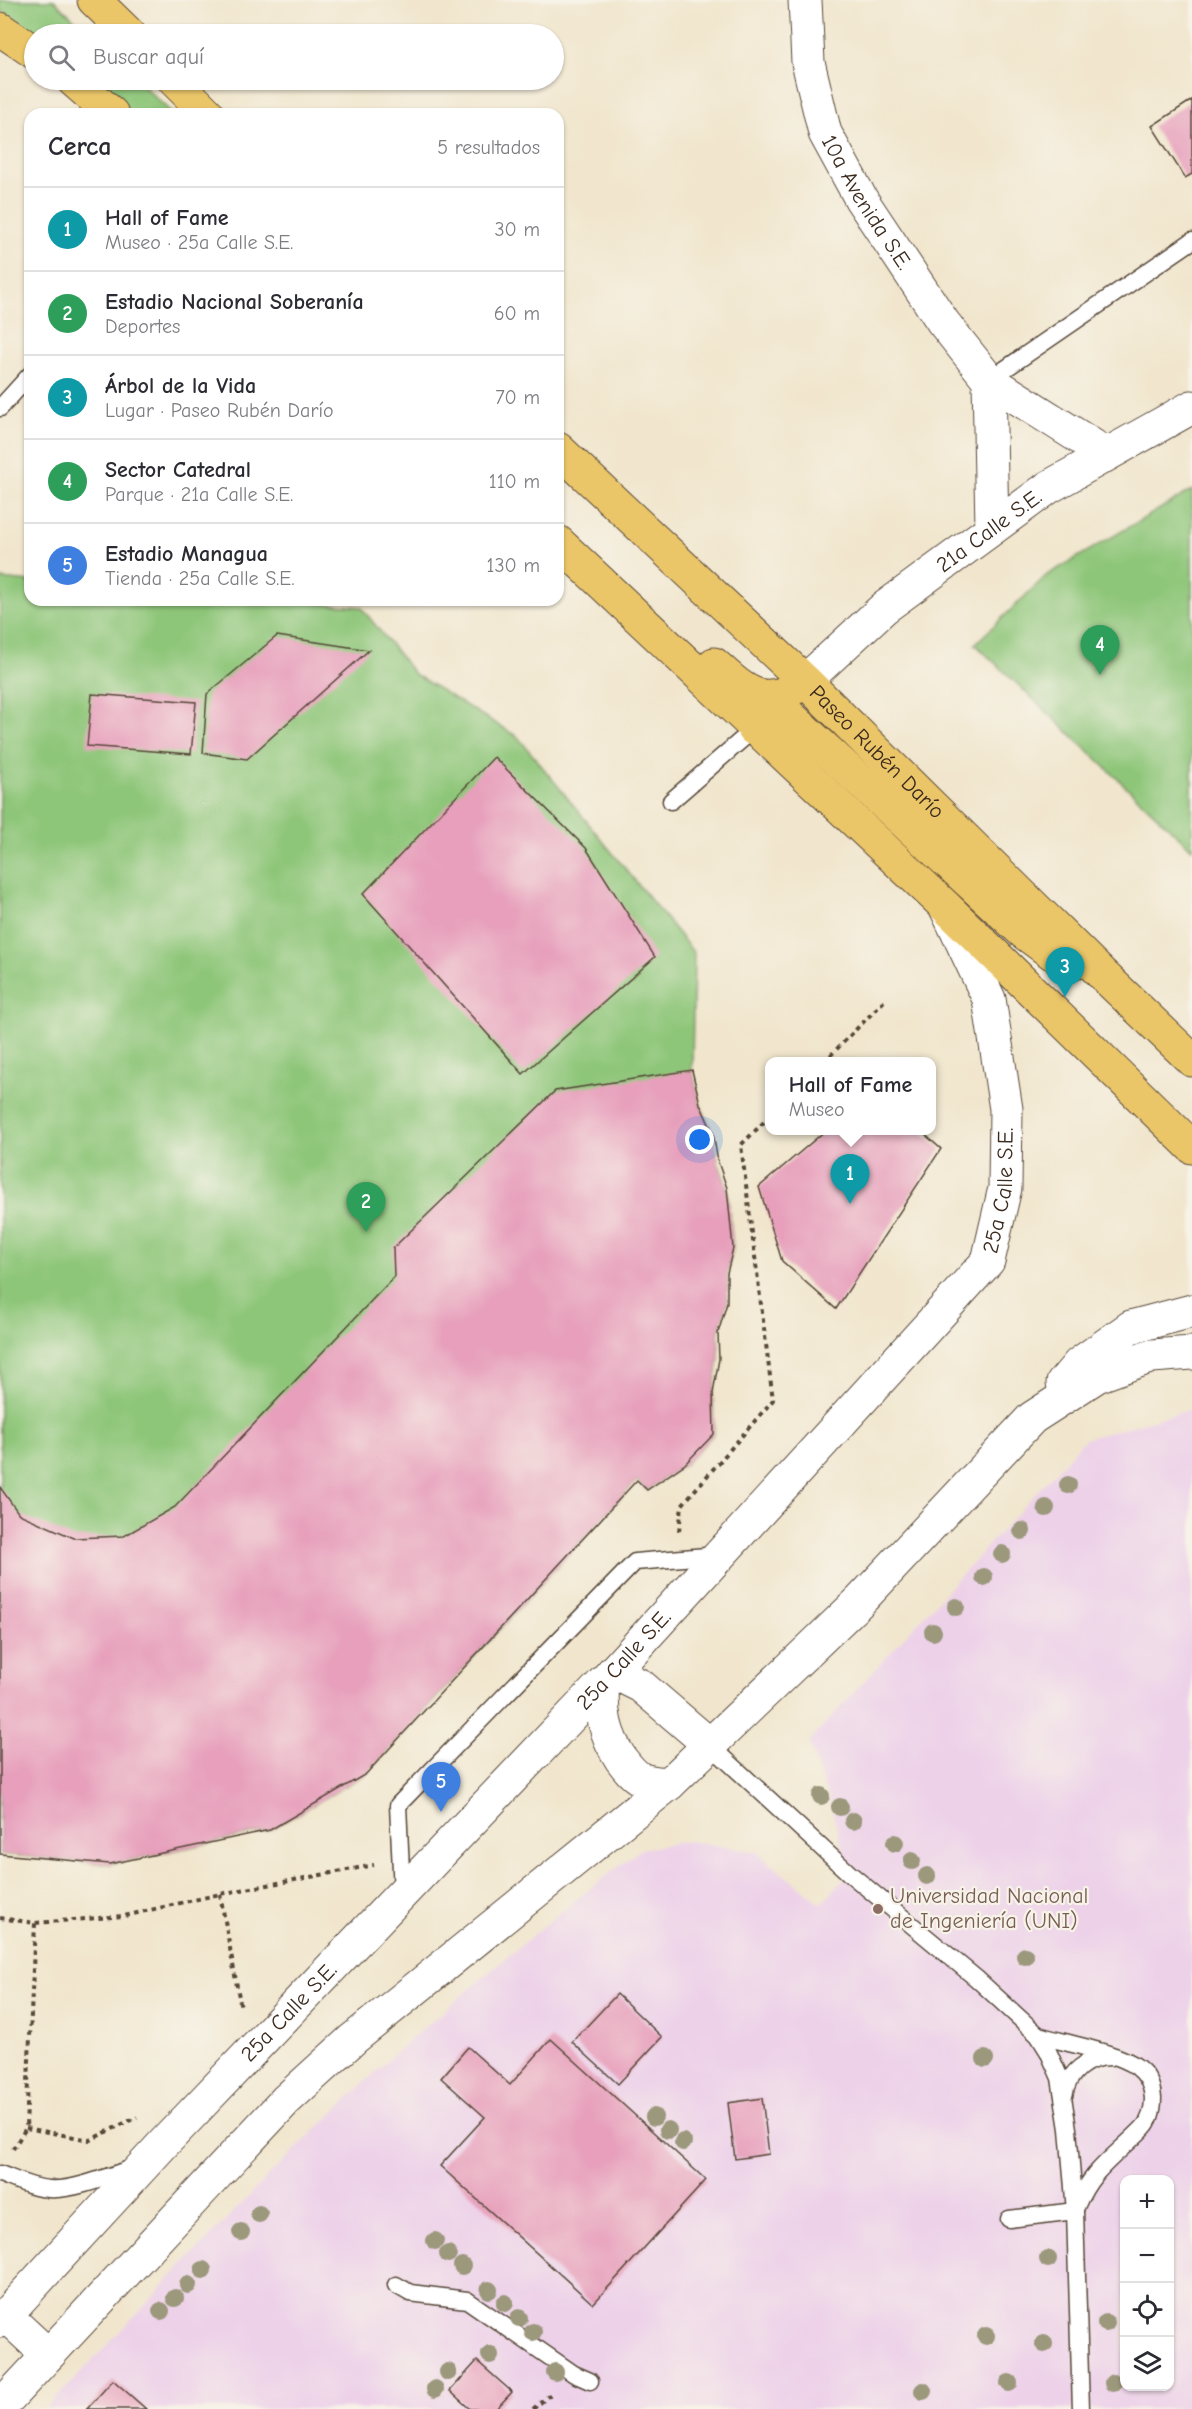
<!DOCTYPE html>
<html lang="es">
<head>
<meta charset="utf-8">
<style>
  body { margin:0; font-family:"Comic Neue",sans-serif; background:#f7f7f7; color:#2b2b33 }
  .controls { position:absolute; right:18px; bottom:18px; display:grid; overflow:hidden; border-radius:12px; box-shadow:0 2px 4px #0004 }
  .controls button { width:54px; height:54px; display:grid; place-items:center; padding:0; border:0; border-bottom:2px solid #e1e1e2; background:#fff; color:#2b2b33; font:30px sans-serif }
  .you { position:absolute; left:700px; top:1140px; width:21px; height:21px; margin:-15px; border:4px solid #fff; border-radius:50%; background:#1a73e8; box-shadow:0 0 0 9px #1a73e833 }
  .badge { display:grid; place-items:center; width:39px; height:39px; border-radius:50%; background:#1f6fb2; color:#fff; font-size:20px; font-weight:700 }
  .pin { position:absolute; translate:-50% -50px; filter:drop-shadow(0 2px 3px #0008) }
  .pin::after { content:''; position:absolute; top:32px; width:21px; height:18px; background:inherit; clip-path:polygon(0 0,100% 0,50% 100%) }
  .popup { position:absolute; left:765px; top:1057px; width:171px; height:78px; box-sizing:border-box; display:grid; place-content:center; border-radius:12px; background:#fff; filter:drop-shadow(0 2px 4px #0005); font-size:20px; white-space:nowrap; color:#7c7c81 }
  .popup b { font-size:22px; color:#2b2b33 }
  .popup::after { content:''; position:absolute; left:50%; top:100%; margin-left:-12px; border:12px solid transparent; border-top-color:#fff }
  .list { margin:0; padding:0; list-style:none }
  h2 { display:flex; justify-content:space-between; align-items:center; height:78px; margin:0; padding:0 24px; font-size:26px }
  h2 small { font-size:20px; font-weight:400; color:#7c7c81 }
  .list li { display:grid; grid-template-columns:39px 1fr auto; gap:18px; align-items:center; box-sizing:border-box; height:84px; padding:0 24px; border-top:2px solid #e1e1e2 }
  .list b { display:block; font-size:22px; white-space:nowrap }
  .list p { margin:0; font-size:20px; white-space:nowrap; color:#7c7c81 }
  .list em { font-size:20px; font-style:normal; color:#7c7c81 }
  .icon { flex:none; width:33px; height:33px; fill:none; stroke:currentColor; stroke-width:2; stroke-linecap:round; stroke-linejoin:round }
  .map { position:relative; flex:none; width:1192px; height:2409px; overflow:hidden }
  .search { position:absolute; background:#fff; box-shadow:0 2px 4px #0004; left:24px; top:24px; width:540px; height:66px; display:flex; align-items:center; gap:15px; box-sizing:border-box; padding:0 21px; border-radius:33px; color:#7c7c81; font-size:22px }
  .panel { position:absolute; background:#fff; box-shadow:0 2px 4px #0004; left:24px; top:108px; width:540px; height:498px; border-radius:18px }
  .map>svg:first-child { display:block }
</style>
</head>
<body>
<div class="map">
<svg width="1192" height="2409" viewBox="0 0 1192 2409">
  <rect width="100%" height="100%" fill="#f7f3e8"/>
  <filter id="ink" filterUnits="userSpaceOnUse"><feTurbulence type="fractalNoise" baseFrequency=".0167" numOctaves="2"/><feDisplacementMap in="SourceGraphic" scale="12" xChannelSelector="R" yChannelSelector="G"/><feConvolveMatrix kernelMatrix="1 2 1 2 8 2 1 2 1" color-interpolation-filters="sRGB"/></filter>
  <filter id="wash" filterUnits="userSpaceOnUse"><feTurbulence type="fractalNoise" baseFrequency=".008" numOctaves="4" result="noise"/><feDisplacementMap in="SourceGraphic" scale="24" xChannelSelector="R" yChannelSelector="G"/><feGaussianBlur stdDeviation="1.35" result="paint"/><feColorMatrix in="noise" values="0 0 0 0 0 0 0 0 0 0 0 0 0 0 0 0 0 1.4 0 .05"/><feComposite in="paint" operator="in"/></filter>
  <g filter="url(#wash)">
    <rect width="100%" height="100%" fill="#f1e6cd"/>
    <path fill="#edd1e9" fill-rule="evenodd" d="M1192 1409V2409H46L265 2179 406 2043 558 1914 641 1849 689 1841 756 1852 821 1904 849 1873 832 1810 809 1742 1085 1439ZM1124 2180H1170V2386H1124Z"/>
    <g fill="#8ec679" stroke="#64784c" stroke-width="1.5">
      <path d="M0 0H54L90 34H37L0 9Z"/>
      <path d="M88 80H137L173 114H125Z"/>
      <path d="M1192 490V849L975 644 1047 575Z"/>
      <path d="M0 579 30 582V600H269L361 607 414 674 518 737 694 953 692 1070 700 1104 713 1133 718 1162 727 1188 733 1248 727 1273V1303L718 1333 719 1359 713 1393 714 1434 685 1464 647 1490 637 1480 366 1774 270 1830 110 1864 0 1854Z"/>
    </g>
    <g id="blocks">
      <g fill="#e79fbb">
        <path d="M1192 100V174L1185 178 1152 126Z"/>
        <path d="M277 636 369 650 247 759 203 753 207 694Z"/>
        <path d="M92 694 196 702 191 754 87 746Z"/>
        <path d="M494 757 586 848 655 957 523 1074 363 894Z"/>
        <path d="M692 1070 700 1104 713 1133 718 1162 727 1188 733 1248 727 1273V1303L718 1333 719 1359 713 1393 714 1434 685 1464 647 1490 637 1480 366 1774 270 1830 110 1864 0 1854V1487L19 1514 74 1538 124 1536 175 1507 394 1277 393 1248 555 1091Z"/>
        <path d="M825 1131H921L941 1149 836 1309 782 1261 759 1187Z"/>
        <path d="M617 1994 662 2037 618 2084 572 2042Z"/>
        <path d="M551 2039 706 2180 593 2304 440 2166 485 2117 441 2078 468 2047 510 2085Z"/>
        <path d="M762 2098 769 2154 735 2159 728 2103Z"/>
        <path d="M477 2361 512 2392 496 2409H470L450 2391Z"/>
        <path d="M113 2380 146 2409H87Z"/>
      </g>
    </g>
  </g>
  <g filter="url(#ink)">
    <use href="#blocks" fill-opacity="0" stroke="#564638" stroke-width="1.5"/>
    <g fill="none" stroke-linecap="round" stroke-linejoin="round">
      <g stroke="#564638" stroke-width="19">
        <g id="service">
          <path d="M989 380 1192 241"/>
          <path d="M0 408 30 375"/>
          <path d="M671 801 754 729"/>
          <path d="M710 1745 849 1873 977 1979 1038 2035 1048 2051 1060 2078 1068 2129 1075 2211 1081 2409"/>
          <path d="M402 1893 398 1805 635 1562 718 1555"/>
          <path d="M1038 2035C1061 2042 1120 2053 1137 2067 1148 2075 1152 2085 1153 2098 1153 2109 1151 2120 1143 2128 1116 2156 1092 2168 1076 2207"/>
          <path d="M1064 2096C1068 2072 1087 2057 1111 2057"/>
          <path d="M0 2174C16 2180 32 2188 49 2189 74 2191 111 2175 135 2167"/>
          <path d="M1009 2219 1075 2211"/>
          <path d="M396 2285 410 2293 467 2300 574 2374 590 2381"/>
        </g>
      </g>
      <g stroke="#564638" stroke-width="35">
        <g id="minor">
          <path id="s1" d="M805 0 808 62 825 133 861 199 943 322 989 380 1106 454"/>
          <path d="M989 380 992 528"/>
          <path d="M1063 1383 1079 1364 1131 1327 1192 1311"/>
          <path d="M613 1672 641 1686 710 1745"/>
          <path d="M603 1683C600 1712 605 1735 621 1759 627 1767 633 1775 641 1779 650 1783 660 1783 669 1784"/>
          <path d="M5 2315 48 2355"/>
          <path id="s2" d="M0 2321 165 2142 603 1683 988 1261 1005 1188 1006 1109 989 999 946 908"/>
          <path d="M0 2407 286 2100 353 2039 669 1784 859 1602 1032 1418 1097 1376 1152 1356 1192 1353"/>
        </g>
      </g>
      <g stroke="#564638" stroke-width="35">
        <g id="tertiary">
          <path id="s3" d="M805 681 884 608 1049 487 1192 407"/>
        </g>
      </g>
      <g stroke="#564638" stroke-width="35">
        <g id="trunk">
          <path d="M94 0 129 34"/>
          <path d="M0 29 34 52"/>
          <path d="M73 80 112 114"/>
          <path d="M174 80 208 114"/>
          <path id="s4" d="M558 449 805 681 1103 975 1192 1060"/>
          <path d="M558 542 945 906 1192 1147"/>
          <path d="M714 664C745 692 764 711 804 682"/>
          <path d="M754 729C765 720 777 709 791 717L1023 932 1053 954 1074 963"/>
        </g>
      </g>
      <g stroke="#564638" stroke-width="4" stroke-dasharray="4.5 4.5" stroke-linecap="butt">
        <path d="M824 1062 884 1001"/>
        <path d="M679 1531 682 1505 773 1400 741 1145 769 1117"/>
        <path d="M220 1894 241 2008"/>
        <path d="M0 1918 35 1923 124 1916 220 1894 374 1865"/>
        <path d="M26 2128 90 2140 137 2117"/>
        <path d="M13 2149 26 2128 35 1923"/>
        <path d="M533 2409 553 2392"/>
      </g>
      <use href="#service" stroke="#fff" stroke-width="16"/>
      <use href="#minor" stroke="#fff" stroke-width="33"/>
      <use href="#tertiary" stroke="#fff" stroke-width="33"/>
      <use href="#trunk" stroke="#ebc669" stroke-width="33"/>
    </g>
    <g fill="#9b987c">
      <circle cx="1068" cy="1485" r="9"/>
      <circle cx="1046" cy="1508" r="9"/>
      <circle cx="1022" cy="1531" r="9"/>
      <circle cx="1002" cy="1554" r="9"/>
      <circle cx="984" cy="1577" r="9"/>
      <circle cx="956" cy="1607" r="9"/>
      <circle cx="933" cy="1632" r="9"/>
      <circle cx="821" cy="1796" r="9"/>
      <circle cx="840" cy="1807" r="9"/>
      <circle cx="853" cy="1821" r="9"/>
      <circle cx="895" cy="1843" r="9"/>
      <circle cx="912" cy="1861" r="9"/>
      <circle cx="927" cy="1876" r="9"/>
      <circle cx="1025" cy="1956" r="9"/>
      <circle cx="985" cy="2059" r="9"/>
      <circle cx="654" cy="2117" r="9"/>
      <circle cx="668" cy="2130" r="9"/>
      <circle cx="683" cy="2142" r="9"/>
      <circle cx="259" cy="2214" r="9"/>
      <circle cx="241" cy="2232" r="9"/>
      <circle cx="435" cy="2241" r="9"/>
      <circle cx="448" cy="2254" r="9"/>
      <circle cx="1048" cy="2259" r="9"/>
      <circle cx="462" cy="2266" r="9"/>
      <circle cx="203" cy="2270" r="9"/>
      <circle cx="188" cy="2285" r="9"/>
      <circle cx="489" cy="2290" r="9"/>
      <circle cx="175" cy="2298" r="9"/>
      <circle cx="505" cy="2303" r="9"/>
      <circle cx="161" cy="2311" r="9"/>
      <circle cx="519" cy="2318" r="9"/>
      <circle cx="1106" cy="2323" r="9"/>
      <circle cx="533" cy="2332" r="9"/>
      <circle cx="986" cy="2336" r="9"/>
      <circle cx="1044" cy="2344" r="9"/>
      <circle cx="490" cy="2355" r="9"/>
      <circle cx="448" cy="2372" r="9"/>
      <circle cx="555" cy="2372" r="9"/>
      <circle cx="1009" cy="2383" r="9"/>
      <circle cx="1113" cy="2383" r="9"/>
      <circle cx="435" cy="2389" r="9"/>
      <circle cx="923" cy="2391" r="9"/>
    </g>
  </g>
  <circle fill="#8d6e63" stroke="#f7f3e8" stroke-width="2" cx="878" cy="1909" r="6"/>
  <g text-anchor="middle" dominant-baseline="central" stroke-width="4.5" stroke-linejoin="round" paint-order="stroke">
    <g font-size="22" fill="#3b2a1e" stroke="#f7f3e8">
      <text stroke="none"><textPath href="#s1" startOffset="216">10a Avenida S.E.</textPath></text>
      <text stroke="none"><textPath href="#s3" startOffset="238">21a Calle S.E.</textPath></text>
      <text stroke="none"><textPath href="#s4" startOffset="440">Paseo Rubén Darío</textPath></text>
      <text stroke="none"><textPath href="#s2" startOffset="1521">25a Calle S.E.</textPath></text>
      <text stroke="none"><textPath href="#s2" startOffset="909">25a Calle S.E.</textPath></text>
      <text stroke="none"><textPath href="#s2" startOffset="423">25a Calle S.E.</textPath></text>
    </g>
    <g font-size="22" fill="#785e54" stroke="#f7f3e8" text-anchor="start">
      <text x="890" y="1896">Universidad Nacional<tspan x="890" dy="25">de Ingeniería (UNI)</tspan></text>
    </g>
  </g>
</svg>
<div class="controls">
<button>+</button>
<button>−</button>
<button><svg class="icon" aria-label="locate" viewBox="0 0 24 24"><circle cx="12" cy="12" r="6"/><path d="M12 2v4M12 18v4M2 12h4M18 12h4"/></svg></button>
<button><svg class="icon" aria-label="layers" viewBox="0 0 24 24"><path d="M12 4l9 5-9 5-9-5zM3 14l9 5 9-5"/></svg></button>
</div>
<div class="you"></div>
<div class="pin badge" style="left:850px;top:1204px;background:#0f9aa8">1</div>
<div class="popup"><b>Hall of Fame</b>Museo</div>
<div class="pin badge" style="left:366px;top:1232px;background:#2e9e5b">2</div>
<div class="pin badge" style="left:1065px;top:997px;background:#0f9aa8">3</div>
<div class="pin badge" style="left:1100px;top:675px;background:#2e9e5b">4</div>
<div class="pin badge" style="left:441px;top:1812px;background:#3f7fe0">5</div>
<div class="search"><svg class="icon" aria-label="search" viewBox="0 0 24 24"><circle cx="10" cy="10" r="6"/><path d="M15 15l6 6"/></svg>Buscar aquí</div>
<section class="panel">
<h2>Cerca<small>5 resultados</small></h2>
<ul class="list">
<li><span class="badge" style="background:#0f9aa8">1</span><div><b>Hall of Fame</b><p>Museo · 25a Calle S.E.</p></div><em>30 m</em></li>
<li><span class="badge" style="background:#2e9e5b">2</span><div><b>Estadio Nacional Soberanía</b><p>Deportes</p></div><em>60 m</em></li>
<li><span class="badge" style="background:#0f9aa8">3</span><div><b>Árbol de la Vida</b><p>Lugar · Paseo Rubén Darío</p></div><em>70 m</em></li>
<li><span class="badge" style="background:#2e9e5b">4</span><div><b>Sector Catedral</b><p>Parque · 21a Calle S.E.</p></div><em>110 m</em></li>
<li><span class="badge" style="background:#3f7fe0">5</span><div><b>Estadio Managua</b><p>Tienda · 25a Calle S.E.</p></div><em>130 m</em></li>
</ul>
</section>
</div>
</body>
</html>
